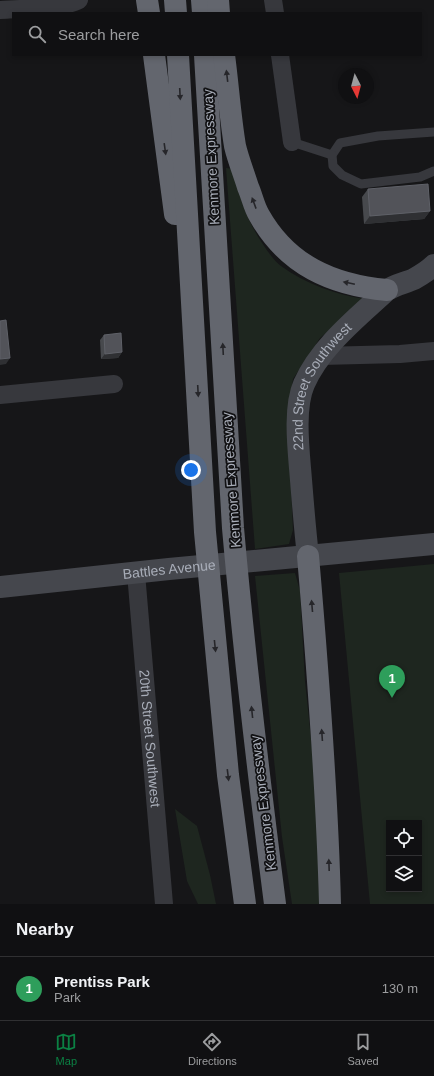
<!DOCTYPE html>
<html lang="en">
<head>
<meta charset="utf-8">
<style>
  body { margin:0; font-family:Helvetica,sans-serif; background:#19191b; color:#f1f3f6 }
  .controls { position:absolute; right:12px; bottom:12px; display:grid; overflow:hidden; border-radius:0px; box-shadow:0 2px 6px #0003 }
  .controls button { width:36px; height:36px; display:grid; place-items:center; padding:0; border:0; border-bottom:1px solid #303032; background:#101012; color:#f1f3f6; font:20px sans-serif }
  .compass { position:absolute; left:338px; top:68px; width:36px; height:36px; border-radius:50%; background:#101012; box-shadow:0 2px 6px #0003; rotate:174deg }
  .you { position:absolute; left:191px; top:470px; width:14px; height:14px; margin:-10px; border:3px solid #fff; border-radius:50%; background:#1a73e8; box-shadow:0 0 0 6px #1a73e833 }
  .badge { display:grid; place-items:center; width:26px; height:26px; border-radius:50%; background:#0b8043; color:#fff; font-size:13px; font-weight:700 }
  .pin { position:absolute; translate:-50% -33px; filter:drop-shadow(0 1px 2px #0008) }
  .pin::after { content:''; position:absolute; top:21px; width:14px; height:12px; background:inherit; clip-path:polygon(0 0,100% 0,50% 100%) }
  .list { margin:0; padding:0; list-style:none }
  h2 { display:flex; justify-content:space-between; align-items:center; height:52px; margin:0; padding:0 16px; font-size:17px }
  h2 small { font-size:13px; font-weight:400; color:#9c9d9f }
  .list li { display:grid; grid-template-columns:26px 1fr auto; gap:12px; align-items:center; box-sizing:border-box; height:64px; padding:0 16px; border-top:1px solid #303032 }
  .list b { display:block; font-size:15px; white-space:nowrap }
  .list p { margin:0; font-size:13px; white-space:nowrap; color:#9c9d9f }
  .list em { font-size:13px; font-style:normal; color:#9c9d9f }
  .icon { flex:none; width:22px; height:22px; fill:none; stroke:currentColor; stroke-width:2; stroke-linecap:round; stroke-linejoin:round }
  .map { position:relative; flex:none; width:434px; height:904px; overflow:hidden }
  .search { position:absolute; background:#101012; box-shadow:0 2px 6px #0003; left:12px; right:12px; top:12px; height:44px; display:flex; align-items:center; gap:10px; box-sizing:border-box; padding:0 14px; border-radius:0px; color:#9c9d9f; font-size:15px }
  .sheet { height:116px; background:#101012 }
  nav { display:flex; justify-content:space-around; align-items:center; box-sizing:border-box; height:56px; border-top:1px solid #303032; background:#101012; font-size:11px; color:#9c9d9f }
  nav a { display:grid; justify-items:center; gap:2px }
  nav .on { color:#0b8043 }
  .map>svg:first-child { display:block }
</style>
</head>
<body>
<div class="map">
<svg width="434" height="904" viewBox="0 0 434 904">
  <rect width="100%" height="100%" fill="#161618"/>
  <g fill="#1e261f" fill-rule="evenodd">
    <path d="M226 168 235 169C238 183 240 200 246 213 252 228 269 257 281 266 306 284 336 295 366 299L320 338 293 379 288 419 293 530 289 544 255 549Z"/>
    <path d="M434 564V904H370L339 573ZM389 823H419V889H389Z"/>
    <path d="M295 573 300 591 305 681 321 835 323 904H292L282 837 255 576Z"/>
    <path d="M175 809 197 826 210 875 216 904H198L187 881Z"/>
  </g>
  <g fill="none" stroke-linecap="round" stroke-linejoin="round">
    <g stroke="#37383d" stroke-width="9">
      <path d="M434 132 378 136 340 143 332 155 333 166 342 175 361 184 420 177 434 171"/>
      <path d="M292 142 332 155"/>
    </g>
    <g stroke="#37383d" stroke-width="18">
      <path d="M273 0 275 13"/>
      <path d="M0 10C17 9 66 8 79 0"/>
      <path d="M280 55 292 142"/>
      <path d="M321 356 400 354 434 351"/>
      <path d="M0 395 114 384"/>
      <path id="s1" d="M136 573 164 904"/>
    </g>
    <g stroke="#45474d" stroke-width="22">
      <path id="s2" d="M308 556C305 530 303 505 301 480 299 453 293 409 304 384 321 346 357 318 386 291 393 285 405 283 414 279 421 275 428 271 434 265"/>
      <path id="s3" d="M0 587 169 569 434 544"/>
    </g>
    <g stroke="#63666e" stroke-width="22">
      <path d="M147 0 149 13"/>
      <path d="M175 0 176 13"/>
      <path d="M202 0 203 13"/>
      <path d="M218 0 219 13"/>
      <path d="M154 55 175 214"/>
      <path d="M178 55 205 532 228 775 245 904"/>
      <path d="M205 55 233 528C244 653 259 779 275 904"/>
      <path d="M224 55C228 85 230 116 235 146 238 159 244 174 248 187 252 196 254 207 259 215 287 265 332 285 387 290"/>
      <path d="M308 556C318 672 327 788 330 904"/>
    </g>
  </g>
  <g fill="#47494d">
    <path d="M368 189 430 211 424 219 364 224 362 197Z"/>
    <path d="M104 335 122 352 118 358 101 359 100 340Z"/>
  </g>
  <g fill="#2f3033">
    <path d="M430 211 424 219 364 224 370 216Z"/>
    <path d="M122 352 118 358 101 359 105 354Z"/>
    <path d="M10 358 6 364 0 365V359Z"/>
  </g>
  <g fill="#525359" stroke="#5f6168">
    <path d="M428 184 430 211 370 216 368 189Z"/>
    <path d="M6 320 10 358 0 359V321Z"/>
    <path d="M121 333 122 352 105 354 104 335Z"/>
  </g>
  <defs><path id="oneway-solid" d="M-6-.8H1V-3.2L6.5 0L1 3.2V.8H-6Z"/></defs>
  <g fill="#26262a">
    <use href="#oneway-solid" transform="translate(227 76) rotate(-97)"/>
    <use href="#oneway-solid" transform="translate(180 94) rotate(87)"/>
    <use href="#oneway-solid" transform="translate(165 149) rotate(82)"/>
    <use href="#oneway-solid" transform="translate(254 203) rotate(-110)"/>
    <use href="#oneway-solid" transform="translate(349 283) rotate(-168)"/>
    <use href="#oneway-solid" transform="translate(223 349) rotate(-93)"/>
    <use href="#oneway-solid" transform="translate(198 391) rotate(87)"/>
    <use href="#oneway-solid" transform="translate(312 606) rotate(-95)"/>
    <use href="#oneway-solid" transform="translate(215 646) rotate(84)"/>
    <use href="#oneway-solid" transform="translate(252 712) rotate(-96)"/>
    <use href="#oneway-solid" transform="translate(322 735) rotate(-94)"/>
    <use href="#oneway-solid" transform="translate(228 775) rotate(83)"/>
    <use href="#oneway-solid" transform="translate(329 865) rotate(-92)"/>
  </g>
  <g text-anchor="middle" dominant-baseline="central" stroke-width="3.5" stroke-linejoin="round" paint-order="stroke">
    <g font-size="14" fill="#a8adb8" stroke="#111113">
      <text transform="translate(211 157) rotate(-93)">Kenmore Expressway</text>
      <text stroke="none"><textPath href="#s2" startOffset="177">22nd Street Southwest</textPath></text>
      <text transform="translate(231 480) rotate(-94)">Kenmore Expressway</text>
      <text stroke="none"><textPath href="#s3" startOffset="170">Battles Avenue</textPath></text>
      <text stroke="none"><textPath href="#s1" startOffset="166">20th Street Southwest</textPath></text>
      <text transform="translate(263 803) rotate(-97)">Kenmore Expressway</text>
    </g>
  </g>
</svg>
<div class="controls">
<button><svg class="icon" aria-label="locate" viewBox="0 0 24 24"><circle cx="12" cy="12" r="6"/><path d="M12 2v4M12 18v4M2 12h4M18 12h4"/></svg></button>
<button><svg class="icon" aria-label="layers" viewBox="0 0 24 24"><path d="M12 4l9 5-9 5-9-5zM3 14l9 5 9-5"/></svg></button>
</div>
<svg class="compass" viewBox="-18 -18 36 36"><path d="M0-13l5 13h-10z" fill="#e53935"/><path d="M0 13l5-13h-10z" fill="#9c9d9f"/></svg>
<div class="you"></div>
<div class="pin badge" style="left:392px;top:698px;background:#2e9e5b">1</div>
<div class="search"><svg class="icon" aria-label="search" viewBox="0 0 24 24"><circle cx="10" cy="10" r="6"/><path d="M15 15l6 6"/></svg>Search here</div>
</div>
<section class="sheet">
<h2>Nearby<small></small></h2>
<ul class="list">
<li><span class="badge" style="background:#2e9e5b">1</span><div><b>Prentiss Park</b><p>Park</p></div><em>130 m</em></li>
</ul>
</section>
<nav>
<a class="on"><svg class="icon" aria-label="map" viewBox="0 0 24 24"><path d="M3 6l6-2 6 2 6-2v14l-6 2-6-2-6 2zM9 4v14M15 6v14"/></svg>Map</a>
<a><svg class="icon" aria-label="directions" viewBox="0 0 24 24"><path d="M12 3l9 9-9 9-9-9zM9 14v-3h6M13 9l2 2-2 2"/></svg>Directions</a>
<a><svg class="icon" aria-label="saved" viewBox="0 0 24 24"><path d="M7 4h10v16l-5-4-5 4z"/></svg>Saved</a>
</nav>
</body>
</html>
